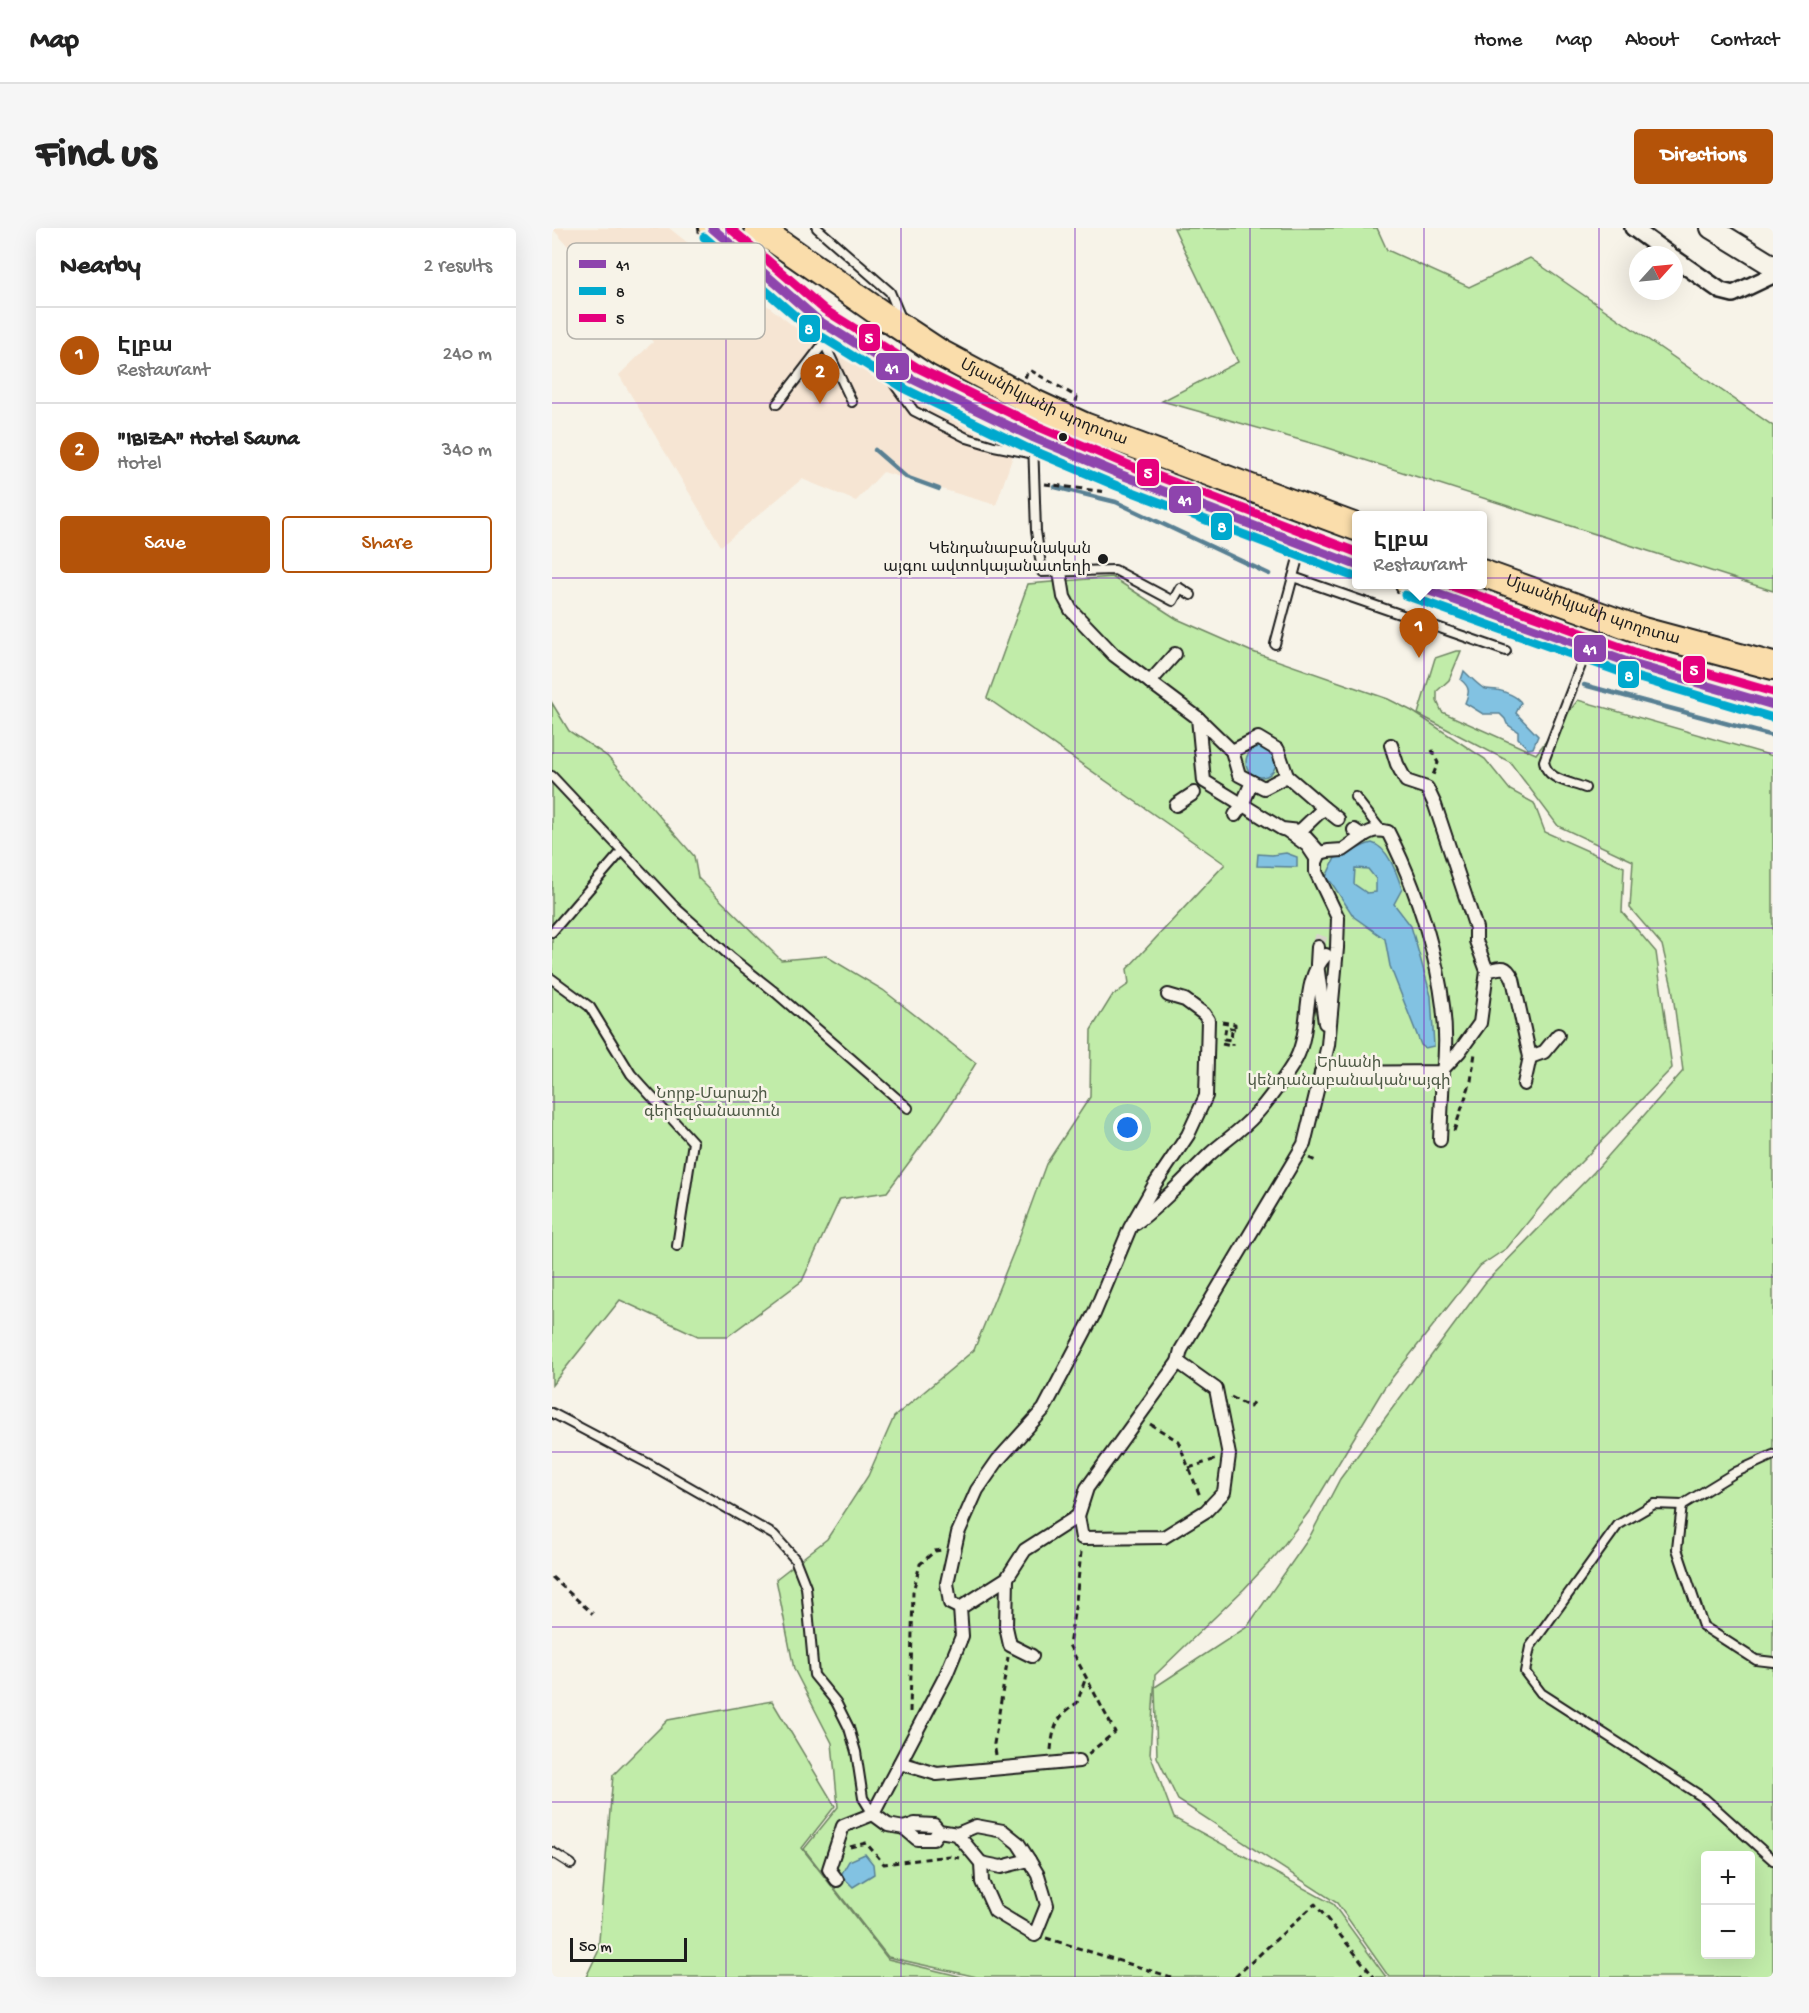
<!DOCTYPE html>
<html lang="en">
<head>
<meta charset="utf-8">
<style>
  body { margin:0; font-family:"Gochi Hand","Noto Sans Armenian",sans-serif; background:#f6f6f6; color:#222 }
  .controls { position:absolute; right:18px; bottom:18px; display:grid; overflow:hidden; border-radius:6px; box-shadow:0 6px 24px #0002 }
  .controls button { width:54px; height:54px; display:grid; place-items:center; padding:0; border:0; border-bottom:2px solid #e0e0e0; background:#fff; color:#222; font:30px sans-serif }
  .compass { position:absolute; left:1077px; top:18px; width:54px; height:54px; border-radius:50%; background:#fff; box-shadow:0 6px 24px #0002; rotate:63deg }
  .scale { position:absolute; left:18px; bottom:15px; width:117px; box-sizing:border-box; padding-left:6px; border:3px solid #1c1c1c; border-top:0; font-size:16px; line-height:21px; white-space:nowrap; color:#1c1c1c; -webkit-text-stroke:4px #f7f3e8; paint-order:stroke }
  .you { position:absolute; left:576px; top:900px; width:21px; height:21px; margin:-15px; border:4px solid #fff; border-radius:50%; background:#1a73e8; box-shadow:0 0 0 9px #1a73e833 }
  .badge { display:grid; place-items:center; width:39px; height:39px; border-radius:50%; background:#b45309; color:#fff; font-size:20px; font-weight:700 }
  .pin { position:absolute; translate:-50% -50px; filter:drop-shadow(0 2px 3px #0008) }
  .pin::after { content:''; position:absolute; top:32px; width:21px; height:18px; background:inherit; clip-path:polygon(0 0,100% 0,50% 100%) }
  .popup { position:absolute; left:800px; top:283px; width:135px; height:78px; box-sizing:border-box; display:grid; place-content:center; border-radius:6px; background:#fff; filter:drop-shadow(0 2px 4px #0005); font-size:20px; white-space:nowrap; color:#767676 }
  .popup b { font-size:22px; color:#222 }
  .popup::after { content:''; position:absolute; left:50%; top:100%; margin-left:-12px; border:12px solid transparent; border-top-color:#fff }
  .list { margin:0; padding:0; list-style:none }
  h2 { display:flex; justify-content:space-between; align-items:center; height:78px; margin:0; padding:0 24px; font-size:26px }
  h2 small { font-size:20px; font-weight:400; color:#767676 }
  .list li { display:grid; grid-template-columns:39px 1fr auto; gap:18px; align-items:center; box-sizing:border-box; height:96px; padding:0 24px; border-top:2px solid #e0e0e0 }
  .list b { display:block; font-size:22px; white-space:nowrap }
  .list p { margin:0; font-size:20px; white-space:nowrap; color:#767676 }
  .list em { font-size:20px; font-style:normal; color:#767676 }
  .actions { display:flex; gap:12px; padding:18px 24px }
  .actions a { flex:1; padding:14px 0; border:2px solid #b45309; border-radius:6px; text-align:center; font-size:21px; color:#b45309 }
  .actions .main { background:#b45309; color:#fff }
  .map { position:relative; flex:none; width:1221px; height:1749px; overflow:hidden; border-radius:6px }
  header { display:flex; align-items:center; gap:36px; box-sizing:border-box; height:84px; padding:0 30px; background:#fff; border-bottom:2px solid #e0e0e0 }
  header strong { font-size:28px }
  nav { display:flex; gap:33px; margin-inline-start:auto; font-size:21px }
  .intro { display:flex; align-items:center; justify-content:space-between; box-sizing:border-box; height:144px; padding:0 36px }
  h1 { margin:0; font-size:42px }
  .button { padding:15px 27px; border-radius:6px; background:#b45309; color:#fff; font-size:21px; font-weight:700 }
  main { display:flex; gap:36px; padding:0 36px }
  aside { flex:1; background:#fff; border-radius:6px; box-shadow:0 6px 24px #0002 }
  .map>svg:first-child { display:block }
</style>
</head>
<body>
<header>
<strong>Map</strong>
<nav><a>Home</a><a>Map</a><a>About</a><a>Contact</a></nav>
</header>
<div class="intro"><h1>Find us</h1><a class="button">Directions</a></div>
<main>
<aside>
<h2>Nearby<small>2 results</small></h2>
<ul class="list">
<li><span class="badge">1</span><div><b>Էլբա</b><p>Restaurant</p></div><em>240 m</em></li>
<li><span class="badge">2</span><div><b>&quot;IBIZA&quot; Hotel Sauna</b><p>Hotel</p></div><em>340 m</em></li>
</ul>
<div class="actions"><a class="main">Save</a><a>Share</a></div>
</aside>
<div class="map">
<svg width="1221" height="1749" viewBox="0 0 1221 1749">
  <rect width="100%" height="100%" fill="#f7f3e8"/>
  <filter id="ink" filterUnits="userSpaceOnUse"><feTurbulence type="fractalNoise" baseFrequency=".0167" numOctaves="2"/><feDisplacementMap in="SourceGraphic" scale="12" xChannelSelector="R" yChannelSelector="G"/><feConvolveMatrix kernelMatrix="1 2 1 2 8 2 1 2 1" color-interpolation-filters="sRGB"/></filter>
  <g filter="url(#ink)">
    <path fill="#f6e5d3" d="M0 0H117L264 116 462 225 444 277 331 244 304 273 250 251 169 318 67 147 101 114Z"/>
    <g fill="#c1eca9" stroke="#6e8462" stroke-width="1.5" fill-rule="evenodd">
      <path d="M622 0H825L835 22 917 59 978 30 1221 198V363L766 217 610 173 686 134Z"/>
      <path d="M560 349 625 391 698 423 836 471 860 483 933 531 958 562 982 575 993 604 1072 639 1070 684 1104 724 1120 840 1002 962 955 1020 928 1038 832 1160 759 1281 725 1326 692 1361 603 1447 598 1526 622 1590 781 1676 834 1749H425L336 1729 252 1621 286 1579 280 1515 242 1441 224 1351 275 1311 316 1248 342 1189 422 1122 464 1018 494 936 538 869 539 802 560 768 577 756 575 741 673 636 435 470 476 356Z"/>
      <path d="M904 423H909L897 452 885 463V473L890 484 984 526 1026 472 1221 528V1749H837L785 1675 626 1572 605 1529 603 1459 695 1399 757 1310 788 1251 933 1055 1042 944 1131 843 1120 759 1110 717 1078 680 1081 633 1006 598 958 534 866 486 883 430ZM1154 1628H1198V1726H1154Z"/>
      <path d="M0 475 17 503 55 528 142 628 146 650 229 732 274 728 331 762 424 835 390 890 335 964 288 971 250 1053 176 1108H146L68 1072 0 1157Z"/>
      <path d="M220 1473 283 1578 250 1620 336 1731 411 1749H34L46 1724 61 1547 116 1492Z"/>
    </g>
    <g fill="#82c2e2" stroke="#598093" stroke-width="1.5" fill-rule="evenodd">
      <path d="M912 443C918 449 925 456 931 460 935 462 940 461 945 462 952 463 967 469 969 475L964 485 986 508 981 520 976 521 966 510V504L955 496 953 491 948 486H931L913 475C917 465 919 460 909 452Z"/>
      <circle cx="709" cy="534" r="15"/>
      <path d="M820 615C836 619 845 646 850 661L842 676 859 698 879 768 882 818 873 820 869 817 838 738 833 711 802 689 779 654 773 651 783 630C798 627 806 618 820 615ZM803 640 816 641 824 651V664L815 665 802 656Z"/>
      <path d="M734 625 745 629V639L705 638 706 626 720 627Z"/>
      <path d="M313 1626 321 1636 322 1646 301 1659 289 1647 297 1633Z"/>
    </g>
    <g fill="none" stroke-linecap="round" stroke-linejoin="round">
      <g stroke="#598093" stroke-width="4.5">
        <path d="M323 222 354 249 387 261"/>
        <path d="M503 259 564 274 717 346"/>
        <path d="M1032 457 1221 508"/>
      </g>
      <path stroke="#d6d3c9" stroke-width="12" stroke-dasharray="12 6" stroke-linecap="butt" d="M766 719 770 706"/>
      <g stroke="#1c1c1c" stroke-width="12">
        <g id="service">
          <path d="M265 0 338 64 349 90"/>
          <path d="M269 102 272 115 300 174"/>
          <path d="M334 145 362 183 415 210 442 218 482 226"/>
          <path d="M225 176 272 115"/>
          <path d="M481 213 484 303 490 344 563 342 621 373 628 360 639 367"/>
          <path d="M741 349 954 423"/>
          <path d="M723 416 749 319"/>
          <path d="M0 548 125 681 180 730 224 765 356 880"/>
          <path d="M1033 560C1018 554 994 552 992 533L1034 424"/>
          <path d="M803 569 828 601"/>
          <path d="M731 602 754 619 764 634"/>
          <path d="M0 704 70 623"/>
          <path d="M0 751 38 779 79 846 141 914 125 1018"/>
          <path d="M0 1185 99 1237 222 1307 243 1331 254 1359 262 1447 284 1474 297 1500 304 1524 311 1570 321 1586"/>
          <path d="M1221 1227 1184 1244 1130 1277 1125 1321 1151 1398 1204 1432 1221 1434"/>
          <path d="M1130 1277 1102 1276 1066 1297 978 1419 973 1444 989 1465 1152 1570 1221 1632"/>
          <path d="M0 1624 19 1636"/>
        </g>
      </g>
      <g stroke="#1c1c1c" stroke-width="16">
        <g id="pedestrian">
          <path d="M508 344 512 369 519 382 562 427 646 490 652 553 730 601 748 603 768 625"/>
          <path d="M598 454 623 426"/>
          <path d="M646 490 680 523 687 547 712 560 735 548 772 580"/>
          <path d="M839 517 845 536 854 553 875 560 883 577 924 700V713L935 743 928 795 907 824 891 841"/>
          <path d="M680 523 706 510 726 522 735 548"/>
          <path d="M624 577 642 565"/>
          <path d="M683 587 690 577 700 554"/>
          <path d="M748 603 772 580 786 591"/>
          <path d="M768 625 776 623 791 622 811 608"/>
          <path d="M766 719 765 736 773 795"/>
          <path d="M935 743C949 739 954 736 961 751L978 829 972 856"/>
          <path d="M978 829 992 824 1006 807"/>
          <path d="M769 845 891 844C902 772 869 668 836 604 826 601 820 602 811 608L802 602"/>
          <path d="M888 912 891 844"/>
          <path d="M584 995C611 975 633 950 658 926 672 913 690 902 703 887 714 876 737 844 744 831 761 798 748 754 774 727"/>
          <path d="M526 1288 530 1310 612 1309 654 1283 672 1264 677 1227 664 1161 626 1134"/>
          <path d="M455 1350 454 1399 458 1417 480 1428"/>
          <path d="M408 1380 398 1375 395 1355 406 1305 425 1262 446 1232 492 1181 542 1086 578 1000 603 956 636 907 654 868 656 792 652 786 633 772 616 767"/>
          <path d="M348 1535 385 1546 527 1533"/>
          <path d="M352 1600 363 1596 382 1597 387 1603 405 1606 429 1635 430 1654 443 1683 483 1707 495 1677 486 1647 477 1632"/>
          <path d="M387 1603 381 1611H365L352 1600 336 1597 321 1586 394 1447 410 1408 408 1380 455 1350 473 1322 526 1288 535 1260 626 1134 629 1122 752 916 776 817 785 720 786 690 764 644V634L768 625"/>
          <path d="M405 1606 424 1598 451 1603 466 1615 477 1632 449 1639 429 1635"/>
          <path d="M285 1652 277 1641 291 1598 321 1586"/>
        </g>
      </g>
      <g stroke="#1c1c1c" stroke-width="20">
        <g id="minor">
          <path d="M1081 0 1118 27"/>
          <path d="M1122 30 1169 63 1181 66 1221 47"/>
        </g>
      </g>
      <g stroke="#1c1c1c" stroke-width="24">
        <path id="tertiary" d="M1159 0 1221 38"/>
      </g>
      <g stroke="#1c1c1c" stroke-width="30">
        <g id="trunk">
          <path d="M160 0 266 92 360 151 480 209 570 247 804 337"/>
          <path id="s1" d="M206 0 332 88 388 125 482 175 532 198 804 299"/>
          <path id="s2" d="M930 345 1091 403 1221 438"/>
          <path d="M857 356 1081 436 1221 477"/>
        </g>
      </g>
      <g stroke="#1c1c1c" stroke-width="3" stroke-dasharray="6 4.5" stroke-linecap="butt">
        <path d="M475 149 473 148 478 142 525 169 524 174"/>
        <path d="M493 256 555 264"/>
        <path d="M880 522 886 535 881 547"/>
        <path d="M670 794 683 796V799"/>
        <path d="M680 803 679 812 672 811 674 799 683 801"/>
        <path d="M670 816 680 818V815"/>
        <path d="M902 903 919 853 923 825"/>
        <path d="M757 930 766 934"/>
        <path d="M679 1169 698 1179 701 1174"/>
        <path d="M598 1196 626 1213 648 1268"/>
        <path d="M637 1240 664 1231"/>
        <path d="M529 1324 524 1373 517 1417 563 1504 536 1526"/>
        <path d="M0 1349 41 1386"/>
        <path d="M358 1484 361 1364 368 1336 383 1323 390 1322"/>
        <path d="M499 1522C501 1500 505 1487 525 1475L534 1449"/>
        <path d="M444 1527 442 1516 456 1429"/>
        <path d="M298 1619 314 1615 332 1636 397 1628 407 1630"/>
        <path d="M494 1710 619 1749"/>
        <path d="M683 1749 763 1676 822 1749"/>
        <path d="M806 1749 816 1741"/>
      </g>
      <use href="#service" stroke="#f7f3e8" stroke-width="8"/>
      <use href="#pedestrian" stroke="#f7f3e8" stroke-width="12"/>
      <use href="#minor" stroke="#f7f3e8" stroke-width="15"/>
      <use href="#tertiary" stroke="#f7f3e8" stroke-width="20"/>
      <use href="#trunk" stroke="#faddab" stroke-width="26"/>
      <g stroke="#f7f3e8" stroke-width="14">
        <g id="bus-1">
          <path d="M160 0 266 92 360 151 480 209 570 247 804 337"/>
          <path d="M858 356 1081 436 1221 477"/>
        </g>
      </g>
      <g stroke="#f7f3e8" stroke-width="14">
        <g id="bus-2">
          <path d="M152 9 259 102 355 162 475 220 565 258 800 348"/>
          <path d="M853 367 1077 447 1218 489"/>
        </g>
      </g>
      <g stroke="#f7f3e8" stroke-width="14">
        <g id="bus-3">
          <path d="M178 0 273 82 366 140 485 198 574 236 804 324"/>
          <path d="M894 356 1085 425 1221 464"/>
        </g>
      </g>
      <use href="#bus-1" stroke="#8e44ad" stroke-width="9"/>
      <use href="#bus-2" stroke="#00a9ce" stroke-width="9"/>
      <use href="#bus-3" stroke="#e5007d" stroke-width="9"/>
    </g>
  </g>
  <path fill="none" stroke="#7b2cbf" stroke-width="1.5" stroke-opacity="0.55" d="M174 0V1749M349 0V1749M523 0V1749M698 0V1749M872 0V1749M1047 0V1749M0 175H1221M0 350H1221M0 525H1221M0 700H1221M0 874H1221M0 1049H1221M0 1224H1221M0 1399H1221M0 1574H1221"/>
  <g fill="#1c1c1c" stroke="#f7f3e8" stroke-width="2">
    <circle cx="511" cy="209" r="5"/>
    <circle cx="551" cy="331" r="6"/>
  </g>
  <g text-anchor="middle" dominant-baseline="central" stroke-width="5" stroke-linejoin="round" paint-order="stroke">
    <g font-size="16" fill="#1c1c1c" stroke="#f7f3e8">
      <text stroke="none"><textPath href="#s1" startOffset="336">Մյասնիկյանի պողոտա</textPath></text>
      <text stroke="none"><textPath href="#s2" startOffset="117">Մյասնիկյանի պողոտա</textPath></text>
    </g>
    <g font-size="16" fill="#1c1c1c" stroke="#f7f3e8" text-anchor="end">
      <text x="539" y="322">Կենդանաբանական<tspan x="539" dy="18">այգու ավտոկայանատեղի</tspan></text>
    </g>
    <g font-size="16" fill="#4e5a46" stroke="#f7f3e8">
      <text x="797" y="836">Երևանի<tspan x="797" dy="18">կենդանաբանական այգի</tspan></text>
      <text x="160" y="867">Նորք-Մարաշի<tspan x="160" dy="18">գերեզմանատուն</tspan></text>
    </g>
  </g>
  <rect x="15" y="15" width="198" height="96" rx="9" fill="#f7f3e8" stroke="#b5b2ab" stroke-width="1.5"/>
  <rect x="27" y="32" width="27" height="8" fill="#8e44ad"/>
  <rect x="27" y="59" width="27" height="8" fill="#00a9ce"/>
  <rect x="27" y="86" width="27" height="8" fill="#e5007d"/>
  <g font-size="16" fill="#1c1c1c">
    <text x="64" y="42">41</text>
    <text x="64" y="69">8</text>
    <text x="64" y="96">5</text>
  </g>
  <g stroke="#f7f3e8" stroke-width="2">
    <rect x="246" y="86" width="23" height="29" rx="6" fill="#00a9ce"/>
    <rect x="306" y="95" width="23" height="29" rx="6" fill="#e5007d"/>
    <rect x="323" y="124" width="35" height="29" rx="6" fill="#8e44ad"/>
    <rect x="584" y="230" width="24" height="29" rx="6" fill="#e5007d"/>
    <rect x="616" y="257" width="34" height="29" rx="6" fill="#8e44ad"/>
    <rect x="658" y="284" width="23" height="29" rx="6" fill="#00a9ce"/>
    <rect x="1021" y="406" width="34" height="29" rx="6" fill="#8e44ad"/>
    <rect x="1130" y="427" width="24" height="29" rx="6" fill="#e5007d"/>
    <rect x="1065" y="432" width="23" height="29" rx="6" fill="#00a9ce"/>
  </g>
  <g font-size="16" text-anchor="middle" font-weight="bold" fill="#fff">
    <text x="257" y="106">8</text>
    <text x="317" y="115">5</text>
    <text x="340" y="145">41</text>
    <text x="596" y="250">5</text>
    <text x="633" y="277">41</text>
    <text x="670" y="304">8</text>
    <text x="1038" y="426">41</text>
    <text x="1142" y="447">5</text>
    <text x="1077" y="453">8</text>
  </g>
</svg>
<div class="controls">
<button>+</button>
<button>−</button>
</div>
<svg class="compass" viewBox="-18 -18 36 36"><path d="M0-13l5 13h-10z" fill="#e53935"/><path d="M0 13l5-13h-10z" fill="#767676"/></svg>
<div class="scale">50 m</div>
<div class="you"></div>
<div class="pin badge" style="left:867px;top:430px">1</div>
<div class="popup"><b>Էլբա</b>Restaurant</div>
<div class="pin badge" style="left:268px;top:176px">2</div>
</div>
</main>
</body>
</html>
